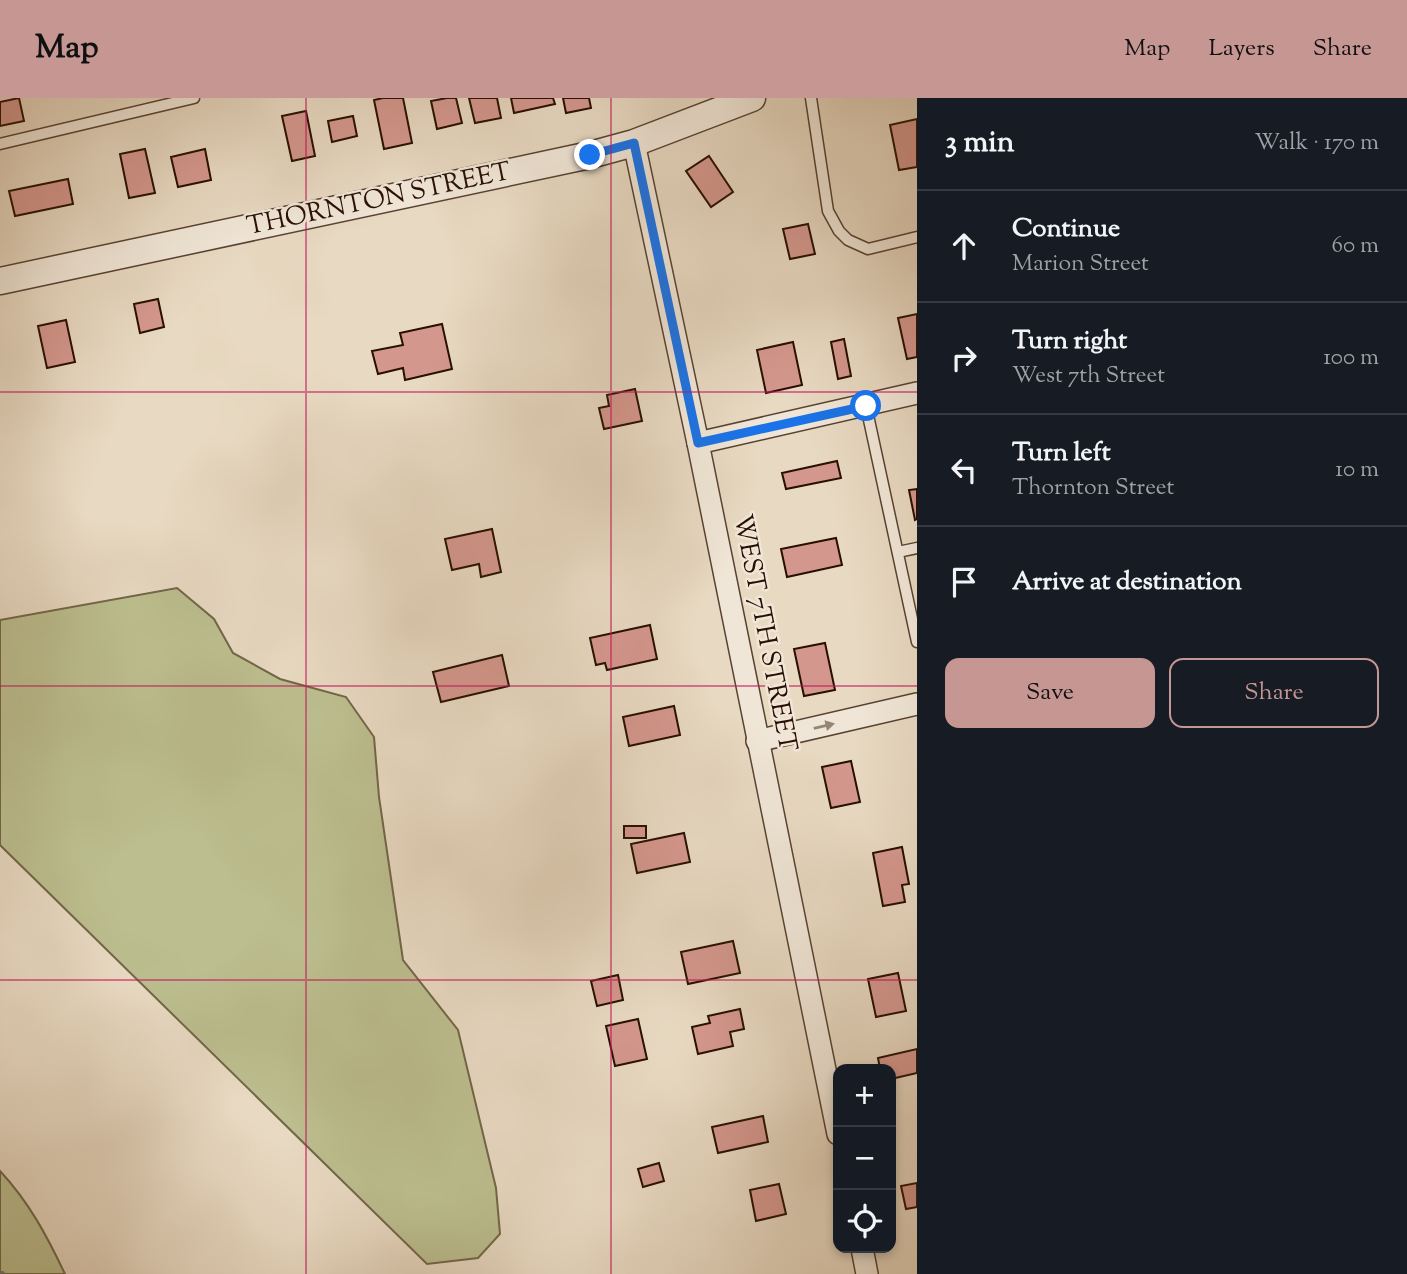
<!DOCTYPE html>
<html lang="en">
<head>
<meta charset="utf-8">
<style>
  body { margin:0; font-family:"Sorts Mill Goudy",serif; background:#20242c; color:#f1f3f6 }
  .controls { position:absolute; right:21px; bottom:21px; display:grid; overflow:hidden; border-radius:14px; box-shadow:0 4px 10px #0003 }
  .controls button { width:63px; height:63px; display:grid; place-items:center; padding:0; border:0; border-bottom:2px solid #363941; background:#171b24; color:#f1f3f6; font:35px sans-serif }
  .stop { position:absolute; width:21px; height:21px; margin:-16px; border:5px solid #1a73e8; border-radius:50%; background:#fff }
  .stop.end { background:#1a73e8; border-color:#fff; box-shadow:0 2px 7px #0008 }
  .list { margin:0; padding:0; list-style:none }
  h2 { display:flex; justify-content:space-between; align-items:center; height:91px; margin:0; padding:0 28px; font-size:30px }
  h2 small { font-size:23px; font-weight:400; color:#9ea1a6 }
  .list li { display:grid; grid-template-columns:46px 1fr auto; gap:21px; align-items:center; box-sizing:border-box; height:112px; padding:0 28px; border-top:2px solid #363941 }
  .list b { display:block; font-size:26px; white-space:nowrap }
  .list p { margin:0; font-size:23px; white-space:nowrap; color:#9ea1a6 }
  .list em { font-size:23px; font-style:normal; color:#9ea1a6 }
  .actions { display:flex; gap:14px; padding:21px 28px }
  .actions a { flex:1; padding:16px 0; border:2px solid #c59692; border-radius:14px; text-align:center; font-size:24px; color:#c59692 }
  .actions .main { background:#c59692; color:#111 }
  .icon { flex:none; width:38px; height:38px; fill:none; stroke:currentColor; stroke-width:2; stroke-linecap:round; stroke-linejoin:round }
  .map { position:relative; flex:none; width:917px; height:1176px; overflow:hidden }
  header { display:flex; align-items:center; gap:42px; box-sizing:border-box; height:98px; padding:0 35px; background:#c59692; color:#111 }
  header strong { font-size:33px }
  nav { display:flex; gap:38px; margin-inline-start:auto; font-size:24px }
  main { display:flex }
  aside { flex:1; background:#171b24 }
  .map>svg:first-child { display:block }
</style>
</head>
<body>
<header>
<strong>Map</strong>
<nav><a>Map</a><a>Layers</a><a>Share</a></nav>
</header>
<main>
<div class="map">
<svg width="917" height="1176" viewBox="0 0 917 1176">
  <rect width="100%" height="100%" fill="#e8d9c2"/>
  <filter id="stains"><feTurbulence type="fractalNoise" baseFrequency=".00286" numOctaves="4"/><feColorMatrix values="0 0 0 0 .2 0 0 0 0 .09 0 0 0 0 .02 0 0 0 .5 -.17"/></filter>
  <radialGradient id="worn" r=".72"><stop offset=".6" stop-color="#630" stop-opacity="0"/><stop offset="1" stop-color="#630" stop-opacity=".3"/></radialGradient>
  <g fill="#bcbe8f" stroke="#726648" stroke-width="2">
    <path d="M177 490 214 521 233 555 280 581 346 599 374 639 379 699 403 862 458 932 496 1090 500 1136 478 1160 427 1166 0 747V522Z"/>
    <path d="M0 1073C29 1104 47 1138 65 1176H0Z"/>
  </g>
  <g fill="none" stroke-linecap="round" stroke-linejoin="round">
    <path stroke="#6e7473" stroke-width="6" d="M0 1176H2"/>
  </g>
  <g fill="#d4978d" stroke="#280f02" stroke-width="2">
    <path d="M19 0 24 23 0 28V4Z"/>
    <path d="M383 0H403L412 45 384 51 374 2Z"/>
    <path d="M447 0H456L462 25 437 31 431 3Z"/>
    <path d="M469 0H497L501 20 475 25Z"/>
    <path d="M511 0H553L555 6 514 15Z"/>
    <path d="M563 0H589L591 10 566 15Z"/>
    <path d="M306 13 315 58 292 63 282 18Z"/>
    <path d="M353 18 357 38 332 44 328 23Z"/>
    <path d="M917 21V69L899 72 890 27Z"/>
    <path d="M145 51 155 95 129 100 120 56Z"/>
    <path d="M205 51 211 82 178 89 171 59Z"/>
    <path d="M709 58 733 94 711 109 686 73Z"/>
    <path d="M68 81 73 106 15 118 9 93Z"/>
    <path d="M808 126 815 156 790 161 783 131Z"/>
    <path d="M158 201 164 229 140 235 134 206Z"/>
    <path d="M917 216V259L907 261 898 220Z"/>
    <path d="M66 222 75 264 47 270 38 228Z"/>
    <path d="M442 226 452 271 405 282 403 270 378 276 372 253 403 247 400 235Z"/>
    <path d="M844 241 851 278 838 281 831 244Z"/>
    <path d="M793 244 802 287 766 295 757 252Z"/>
    <path d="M635 291 642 323 604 331 599 310 609 308 607 297Z"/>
    <path d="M837 363 841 380 786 391 782 375Z"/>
    <path d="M917 391V421L915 422 909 392Z"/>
    <path d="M492 431 501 474 481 479 479 466 452 472 445 441Z"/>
    <path d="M836 440 842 467 787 479 781 451Z"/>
    <path d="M650 527 657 561 607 572 605 565 596 567 590 540Z"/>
    <path d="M825 545 835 592 804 598 794 551Z"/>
    <path d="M502 557 509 588 441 604 433 574Z"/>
    <path d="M674 608 680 637 629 648 623 619Z"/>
    <path d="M851 663 860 704 831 710 822 669Z"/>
    <rect x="624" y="728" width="22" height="12"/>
    <path d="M684 735 690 764 637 775 631 746Z"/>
    <path d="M902 749 909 786 902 787 905 804 883 808 873 755Z"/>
    <path d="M733 843 740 875 688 886 681 854Z"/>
    <path d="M898 875 906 913 876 919 868 881Z"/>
    <path d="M618 877 623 902 597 908 591 883Z"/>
    <path d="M740 911 744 931 730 934 733 948 698 956 692 929 710 925 708 918Z"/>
    <path d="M638 921 647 961 615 968 606 928Z"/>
    <path d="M917 951V975L891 981V971H880L878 960Z"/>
    <path d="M763 1018 768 1044 718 1055 712 1029Z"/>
    <path d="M659 1065 664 1083 643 1089 638 1071Z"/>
    <path d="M917 1085V1109L906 1111 901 1088Z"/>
    <path d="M779 1086 786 1116 756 1123 750 1092Z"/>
  </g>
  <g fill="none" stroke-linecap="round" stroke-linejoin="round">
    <g stroke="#584232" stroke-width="13">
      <g id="service">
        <path d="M811 0 828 113 839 133 848 142 868 151 917 139"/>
        <path d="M0 46 194 0"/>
        <path d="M866 308 917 544"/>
        <path d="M898 454 917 450"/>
      </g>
    </g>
    <g stroke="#584232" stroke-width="24">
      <g id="minor">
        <path d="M634 45 698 345 838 1036"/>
        <path d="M698 345 917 295"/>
        <path d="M757 643 917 606"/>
        <path d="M862 1150 867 1176"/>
      </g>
    </g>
    <g stroke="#584232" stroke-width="29">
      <path id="tertiary" d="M0 183 590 57 634 45 752 0"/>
    </g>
    <use href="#service" stroke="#f0e6d7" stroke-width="10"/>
    <use href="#minor" stroke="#f0e6d7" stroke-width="21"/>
    <use href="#tertiary" stroke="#f0e6d7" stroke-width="26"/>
  </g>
  <defs><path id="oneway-solid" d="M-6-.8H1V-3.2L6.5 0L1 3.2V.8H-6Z" transform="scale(1.75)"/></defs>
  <use fill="#968577" href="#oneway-solid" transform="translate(824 628) rotate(-13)"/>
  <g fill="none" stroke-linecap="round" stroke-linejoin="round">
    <path stroke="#1a73e8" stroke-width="9" d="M590 57 634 45 698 345 866 308"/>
  </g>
  <path fill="none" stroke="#c2185b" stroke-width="2" stroke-opacity="0.55" d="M306 0V1176M611 0V1176M0 294H917M0 588H917M0 882H917"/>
  <g text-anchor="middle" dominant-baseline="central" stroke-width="5" stroke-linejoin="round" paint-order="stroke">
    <g font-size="26" fill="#280f02" stroke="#f0e6d7">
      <text transform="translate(379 102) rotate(-12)">THORNTON STREET</text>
      <text transform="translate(764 535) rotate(79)">WEST 7TH STREET</text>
    </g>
  </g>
  <rect width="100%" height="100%" filter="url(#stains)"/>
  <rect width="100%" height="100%" fill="url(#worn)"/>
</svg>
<div class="controls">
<button>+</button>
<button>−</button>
<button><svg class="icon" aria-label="locate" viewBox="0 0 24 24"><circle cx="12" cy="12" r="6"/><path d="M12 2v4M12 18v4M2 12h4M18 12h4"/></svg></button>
</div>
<div class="stop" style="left:866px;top:308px"></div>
<div class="stop end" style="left:590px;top:57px"></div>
</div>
<aside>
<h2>3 min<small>Walk · 170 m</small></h2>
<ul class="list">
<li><svg class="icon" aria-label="ahead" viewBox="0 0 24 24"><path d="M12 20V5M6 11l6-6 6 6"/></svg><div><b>Continue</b><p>Marion Street</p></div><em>60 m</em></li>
<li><svg class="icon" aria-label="right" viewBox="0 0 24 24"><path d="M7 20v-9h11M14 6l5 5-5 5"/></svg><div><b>Turn right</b><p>West 7th Street</p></div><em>100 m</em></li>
<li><svg class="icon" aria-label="left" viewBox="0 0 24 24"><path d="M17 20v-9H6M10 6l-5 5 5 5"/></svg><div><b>Turn left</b><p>Thornton Street</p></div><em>10 m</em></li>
<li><svg class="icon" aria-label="arrive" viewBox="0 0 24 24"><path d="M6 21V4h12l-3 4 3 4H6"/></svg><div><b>Arrive at destination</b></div></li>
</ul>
<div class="actions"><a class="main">Save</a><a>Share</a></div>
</aside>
</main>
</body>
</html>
